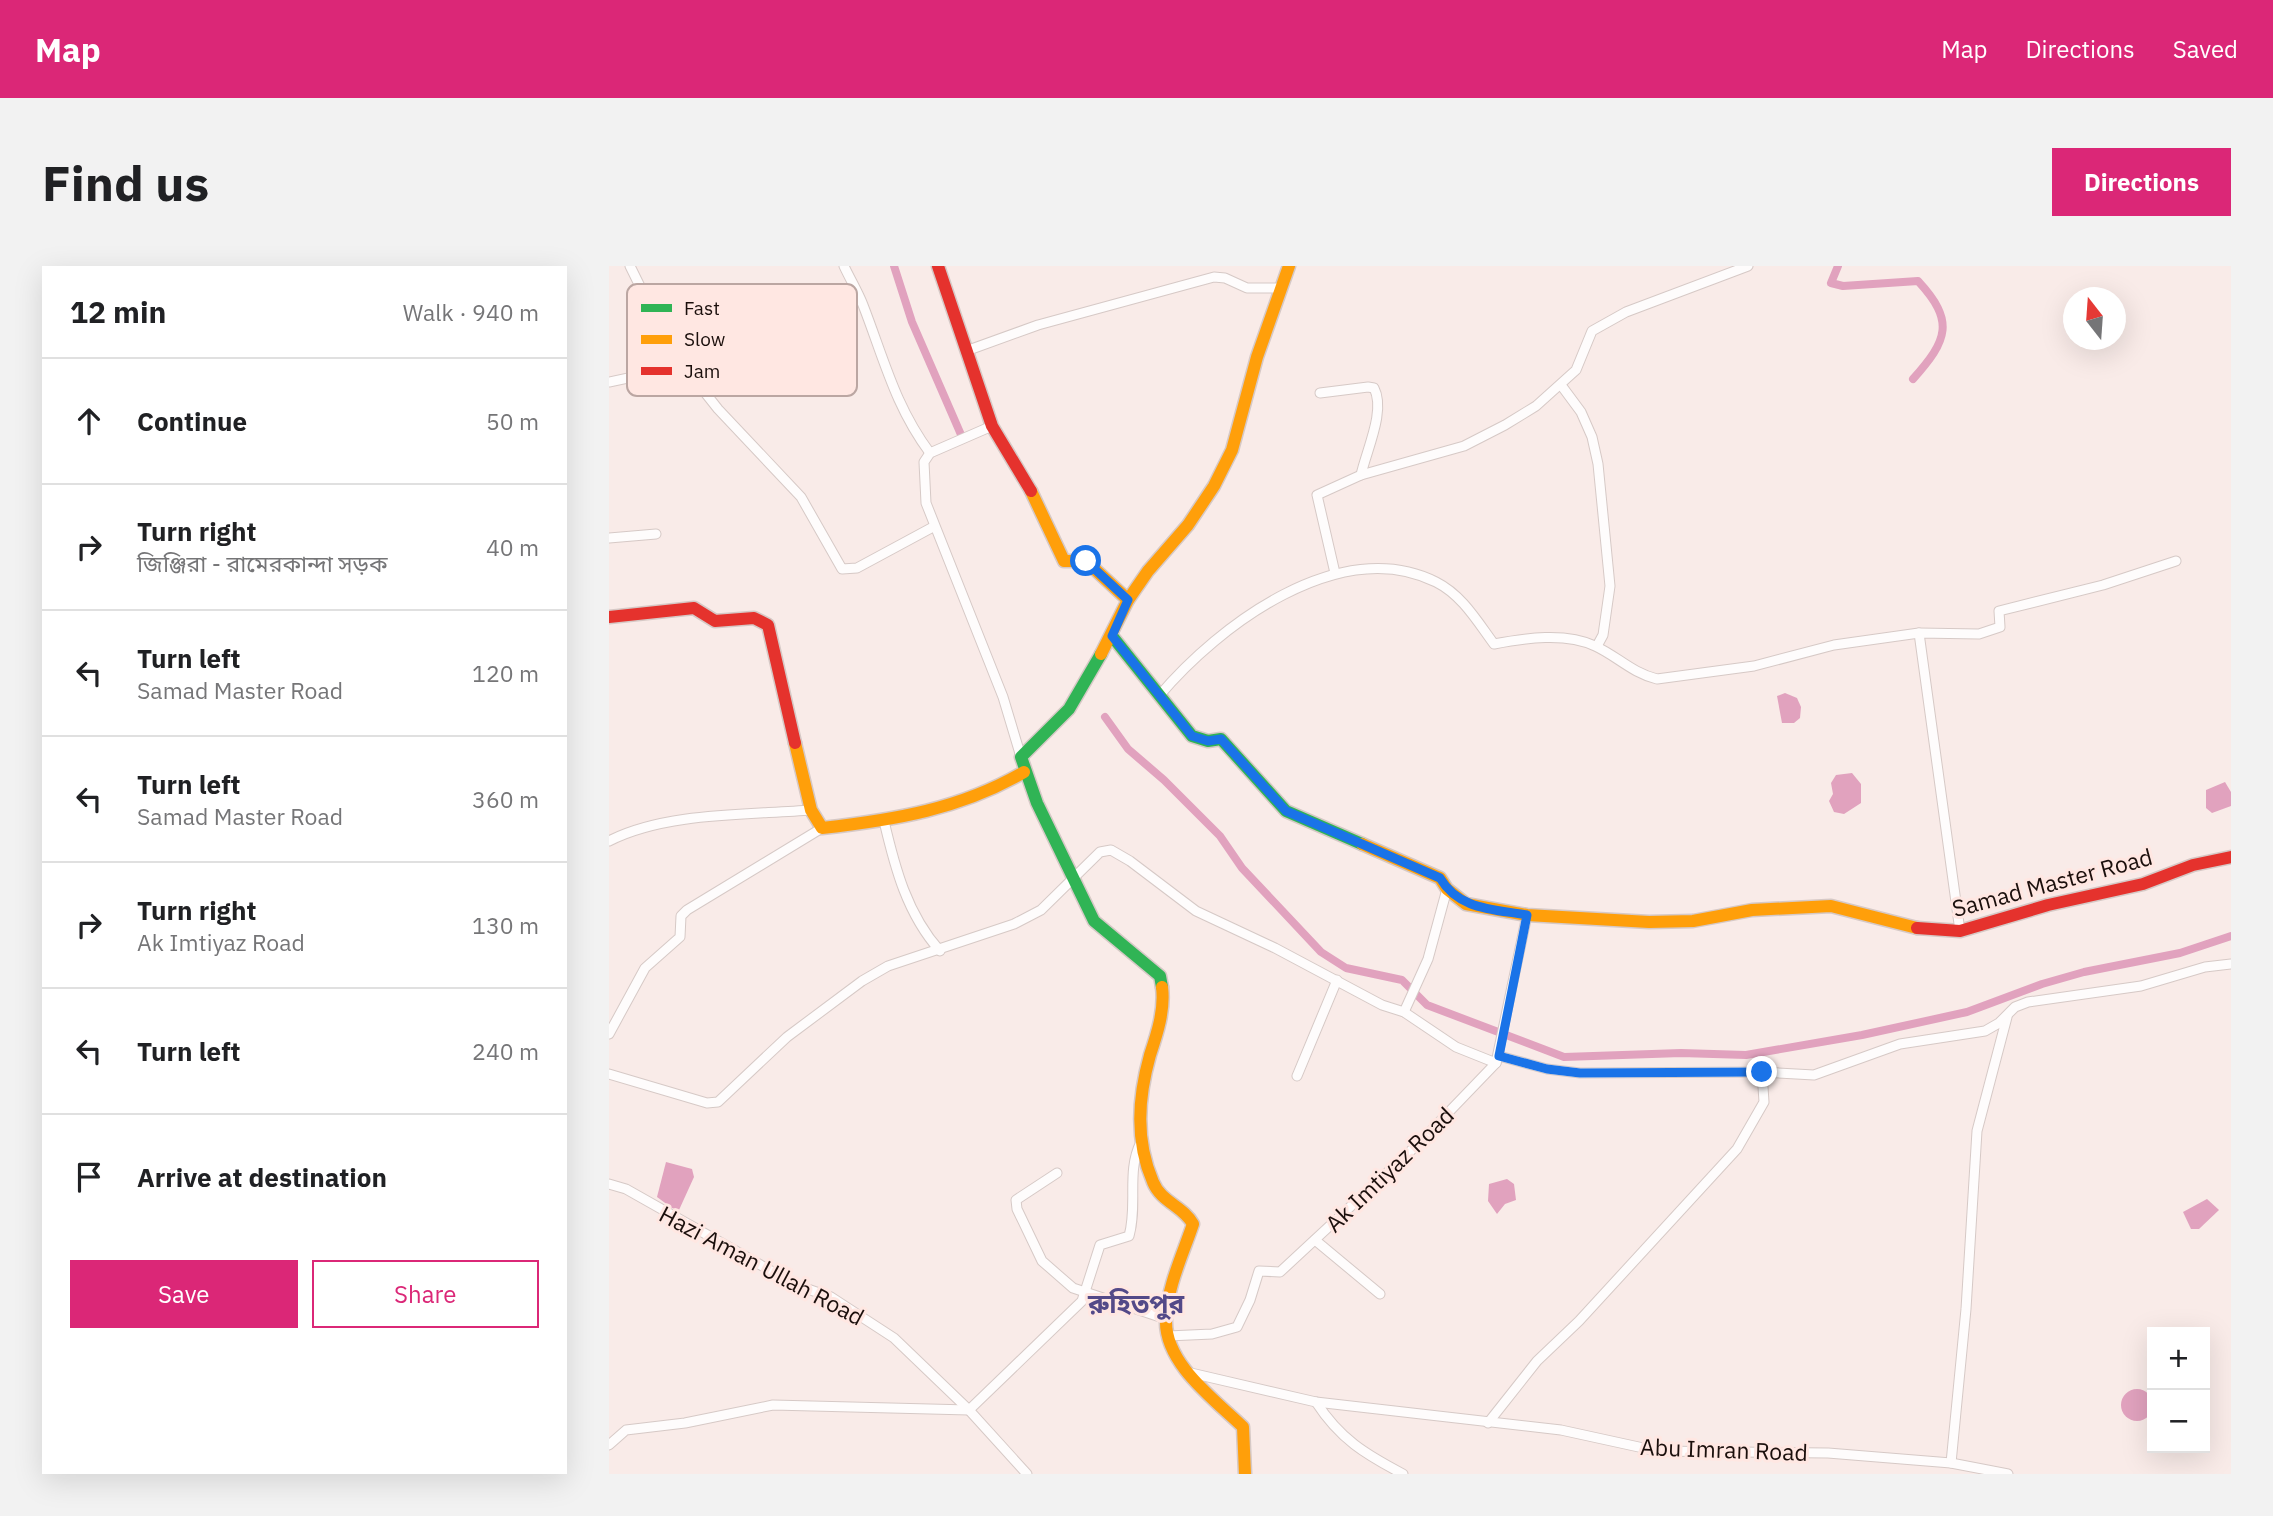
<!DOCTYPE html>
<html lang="en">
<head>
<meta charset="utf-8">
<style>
  body { margin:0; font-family:"IBM Plex Sans","Noto Sans Bengali",sans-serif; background:#f2f2f2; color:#202124 }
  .controls { position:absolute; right:21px; bottom:21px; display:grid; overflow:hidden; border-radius:0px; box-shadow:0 7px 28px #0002 }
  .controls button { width:63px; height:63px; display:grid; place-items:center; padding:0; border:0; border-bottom:2px solid #e0e0e0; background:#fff; color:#202124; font:35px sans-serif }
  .compass { position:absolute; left:1454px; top:21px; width:63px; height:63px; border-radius:50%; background:#fff; box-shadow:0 7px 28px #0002; rotate:343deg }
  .stop { position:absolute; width:21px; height:21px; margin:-16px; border:5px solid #1a73e8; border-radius:50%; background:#fff }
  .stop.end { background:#1a73e8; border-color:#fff; box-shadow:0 2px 7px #0008 }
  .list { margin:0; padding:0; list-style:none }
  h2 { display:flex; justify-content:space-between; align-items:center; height:91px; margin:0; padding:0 28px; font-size:30px }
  h2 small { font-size:23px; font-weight:400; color:#757577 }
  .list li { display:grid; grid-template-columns:46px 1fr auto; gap:21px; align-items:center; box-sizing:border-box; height:126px; padding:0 28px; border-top:2px solid #e0e0e0 }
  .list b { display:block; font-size:26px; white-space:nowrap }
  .list p { margin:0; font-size:23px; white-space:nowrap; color:#757577 }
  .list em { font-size:23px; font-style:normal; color:#757577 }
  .actions { display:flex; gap:14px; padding:21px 28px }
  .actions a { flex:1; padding:16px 0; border:2px solid #db2777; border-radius:0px; text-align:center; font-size:24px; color:#db2777 }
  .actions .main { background:#db2777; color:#fff }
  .icon { flex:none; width:38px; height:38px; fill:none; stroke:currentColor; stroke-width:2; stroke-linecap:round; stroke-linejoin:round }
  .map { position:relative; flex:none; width:1622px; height:1208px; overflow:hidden; border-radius:0px }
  header { display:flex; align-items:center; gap:42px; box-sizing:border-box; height:98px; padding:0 35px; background:#db2777; color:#fff }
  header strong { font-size:33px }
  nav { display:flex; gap:38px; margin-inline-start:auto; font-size:24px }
  .intro { display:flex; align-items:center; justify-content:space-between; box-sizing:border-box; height:168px; padding:0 42px }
  h1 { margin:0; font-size:49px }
  .button { padding:18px 32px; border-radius:0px; background:#db2777; color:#fff; font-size:24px; font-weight:700 }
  main { display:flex; gap:42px; padding:0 42px }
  aside { flex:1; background:#fff; border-radius:0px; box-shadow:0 7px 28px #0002 }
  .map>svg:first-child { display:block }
</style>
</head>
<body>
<header>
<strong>Map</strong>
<nav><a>Map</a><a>Directions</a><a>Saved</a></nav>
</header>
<div class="intro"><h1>Find us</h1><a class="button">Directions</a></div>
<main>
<aside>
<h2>12 min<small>Walk · 940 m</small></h2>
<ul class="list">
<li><svg class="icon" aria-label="ahead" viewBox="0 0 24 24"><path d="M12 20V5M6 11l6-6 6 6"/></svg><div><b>Continue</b></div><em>50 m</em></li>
<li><svg class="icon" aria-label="right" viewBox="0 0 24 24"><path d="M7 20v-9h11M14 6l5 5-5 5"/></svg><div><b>Turn right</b><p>জিঞ্জিরা - রামেরকান্দা সড়ক</p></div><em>40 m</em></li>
<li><svg class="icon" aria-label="left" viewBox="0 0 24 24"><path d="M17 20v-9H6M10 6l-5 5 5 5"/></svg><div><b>Turn left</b><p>Samad Master Road</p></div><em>120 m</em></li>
<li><svg class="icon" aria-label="left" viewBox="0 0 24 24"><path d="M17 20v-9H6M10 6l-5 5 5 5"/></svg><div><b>Turn left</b><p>Samad Master Road</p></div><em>360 m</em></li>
<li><svg class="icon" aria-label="right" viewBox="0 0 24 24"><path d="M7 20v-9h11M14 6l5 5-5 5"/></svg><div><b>Turn right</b><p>Ak Imtiyaz Road</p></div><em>130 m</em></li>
<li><svg class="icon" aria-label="left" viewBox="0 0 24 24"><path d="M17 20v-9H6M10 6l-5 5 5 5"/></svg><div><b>Turn left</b></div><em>240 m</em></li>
<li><svg class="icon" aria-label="arrive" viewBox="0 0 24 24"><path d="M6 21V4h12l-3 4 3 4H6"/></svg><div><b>Arrive at destination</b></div></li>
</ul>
<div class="actions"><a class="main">Save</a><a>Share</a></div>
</aside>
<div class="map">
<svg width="1622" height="1208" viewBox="0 0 1622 1208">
  <rect width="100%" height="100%" fill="#f9ebe8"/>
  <g fill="#e1a2be">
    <path d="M1176 427 1188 432 1192 441 1191 452 1185 457H1173L1168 430Z"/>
    <path d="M1243 507 1252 518V537L1235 548 1225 546 1220 535 1224 528 1222 517 1227 509Z"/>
    <path d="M1616 516 1622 526V540L1603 547 1597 542V524Z"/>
    <path d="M57 896 83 903 85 911 70 944 63 942 48 931Z"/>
    <path d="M898 913 905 918 907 934 896 938 888 948 879 935 880 918Z"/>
    <path d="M1598 933 1610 944 1590 963H1582L1574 946Z"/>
    <circle cx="1528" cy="1139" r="16"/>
  </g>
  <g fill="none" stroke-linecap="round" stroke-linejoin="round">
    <g stroke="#e1a2be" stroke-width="8">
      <path d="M285 0 303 56 353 171"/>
      <path d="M1229 0 1222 17 1234 20 1309 15C1346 55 1339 74 1304 113"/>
      <path d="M496 451 519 483 555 514 611 570 633 602 712 686 737 702 793 714 818 739 955 791 1072 787 1137 789 1253 769 1358 746 1433 718 1475 706 1571 687 1622 670"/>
    </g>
    <g stroke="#d6c9c6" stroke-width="11">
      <g id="street">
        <path d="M21 0 55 69 75 100 109 143 192 231 233 303 248 302 324 261"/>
        <path d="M235 0C241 13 249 26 254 39 275 93 286 140 321 187"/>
        <path d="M357 85 429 59 605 11 616 12 638 22H670"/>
        <path d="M0 116 75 100"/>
        <path d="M952 119 972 146 983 171 989 198 1001 320 994 369 988 380"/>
        <path d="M711 127 759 121 765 122C777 145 757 185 752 209"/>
        <path d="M383 160 321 187 315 196 317 237 394 431 412 491"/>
        <path d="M0 272 47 268"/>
        <path d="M726 307 708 229 752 209 855 180 896 159 927 140 967 104 983 65 1017 46 1139 0"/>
        <path d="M550 430C610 359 731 268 827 316 853 329 868 355 885 378 916 372 957 366 986 380 1008 390 1023 407 1048 413L1145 400 1225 379 1310 367"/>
        <path d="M275 555C286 602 298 648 331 685"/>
        <path d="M0 575C56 546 140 549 202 544"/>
        <path d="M1351 665 1310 367 1370 368 1391 361 1390 345 1494 319 1567 295"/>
        <path d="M795 746 819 693 838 623"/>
        <path d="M0 768 36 702 71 671 72 650 78 644 213 562"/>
        <path d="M890 790 938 803 971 807 1153 806"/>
        <path d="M0 808 98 837 109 836 178 771 253 715 279 700 405 658 432 644 491 586 502 584 521 595 587 645 666 682 773 739 795 746 847 781 887 797"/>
        <path d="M688 810 728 714"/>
        <path d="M448 907 407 934 408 943 433 995 464 1022 557 1053"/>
        <path d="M0 918 17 923 187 1019 222 1031 285 1072 360 1144 418 1208"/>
        <path d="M706 974 771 1028"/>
        <path d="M559 1070 603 1068 628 1061 641 1034 650 1005 671 1006 810 877 887 797 918 649"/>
        <path d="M582 1107 707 1136 952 1164 1048 1185 1219 1187 1342 1197 1399 1208"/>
        <path d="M707 1136C731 1173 756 1188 794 1208"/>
        <path d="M879 1157 928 1095 970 1055 1128 883 1155 836 1153 806 1205 809 1291 778 1376 765 1390 757 1406 741 1419 736 1532 720 1596 701 1622 698"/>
        <path d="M0 1179 17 1164 76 1157 164 1139 360 1144 473 1035 491 979 520 970C529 939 517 905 532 876"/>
        <path d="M1342 1197 1357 1043 1368 865 1398 751"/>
      </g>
    </g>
    <g stroke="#d6c9c6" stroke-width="15">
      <g id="fast">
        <path d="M503 370 583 470 599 475 612 473 677 545 753 578"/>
        <path d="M492 388 460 443 412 491 428 537 485 655 551 710 553 721"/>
      </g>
    </g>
    <g stroke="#d6c9c6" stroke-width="15">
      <g id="slow">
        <path d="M422 225 455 295H477L519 334"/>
        <path d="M492 388 519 334 539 305 579 259 605 220 623 184 648 91 680 0"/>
        <path d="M186 477 202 544 213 562C285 554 352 543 415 506"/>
        <path d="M753 578 831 612 838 623 857 638 918 649 1040 656 1084 655 1143 644 1222 640 1308 662"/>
        <path d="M553 721C556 744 548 768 541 789 529 832 526 874 544 916 552 936 574 940 584 958 574 988 558 1021 557 1053 555 1097 605 1133 634 1161L636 1208"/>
      </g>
    </g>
    <g stroke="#d6c9c6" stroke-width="15">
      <g id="jam">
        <path d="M329 0 383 160 422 225"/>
        <path d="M0 351 85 342 106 355 145 352 159 359 186 477"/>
        <path d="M1308 662 1351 665 1439 639 1534 618 1584 599 1622 591"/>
      </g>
    </g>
    <use href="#street" stroke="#fefcfc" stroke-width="9"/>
    <use href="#fast" stroke="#30b455" stroke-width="12"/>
    <use href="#slow" stroke="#ff9f0a" stroke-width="12"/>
    <use href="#jam" stroke="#e5322d" stroke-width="12"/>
  </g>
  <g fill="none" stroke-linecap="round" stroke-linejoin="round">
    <path stroke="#1a73e8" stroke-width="9" d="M477 295 519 334 503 370 583 470 599 475 612 473 677 545 831 612C850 644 884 643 918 649L890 790 938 803 971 807 1153 806"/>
  </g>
  <g text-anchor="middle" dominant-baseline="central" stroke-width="6" stroke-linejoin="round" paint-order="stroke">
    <g font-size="23" fill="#1b0f0c" stroke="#ffe7e2">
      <text transform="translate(1443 616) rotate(-15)">Samad Master Road</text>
      <text transform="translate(780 903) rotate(-44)">Ak Imtiyaz Road</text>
      <text transform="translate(153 999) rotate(28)">Hazi Aman Ullah Road</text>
      <text transform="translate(1115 1183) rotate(2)">Abu Imran Road</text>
    </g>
    <g font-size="26" font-weight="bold" fill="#534988" stroke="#ffe7e2">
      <text x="527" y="1037">রুহিতপুর</text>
    </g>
  </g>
  <rect x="18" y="18" width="230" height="112" rx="10" fill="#ffe7e2" stroke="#bba6a2" stroke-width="2"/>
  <rect x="32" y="38" width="31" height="8" fill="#30b455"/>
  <rect x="32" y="69" width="31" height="9" fill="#ff9f0a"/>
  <rect x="32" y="101" width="31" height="8" fill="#e5322d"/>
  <g font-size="19" fill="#1b0f0c">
    <text x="75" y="49">Fast</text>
    <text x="75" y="80">Slow</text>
    <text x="75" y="112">Jam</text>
  </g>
</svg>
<div class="controls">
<button>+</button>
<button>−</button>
</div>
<svg class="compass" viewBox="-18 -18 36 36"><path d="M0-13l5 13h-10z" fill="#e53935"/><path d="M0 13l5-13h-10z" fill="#757577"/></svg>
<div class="stop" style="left:477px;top:295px"></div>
<div class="stop end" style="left:1153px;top:806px"></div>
</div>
</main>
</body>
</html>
